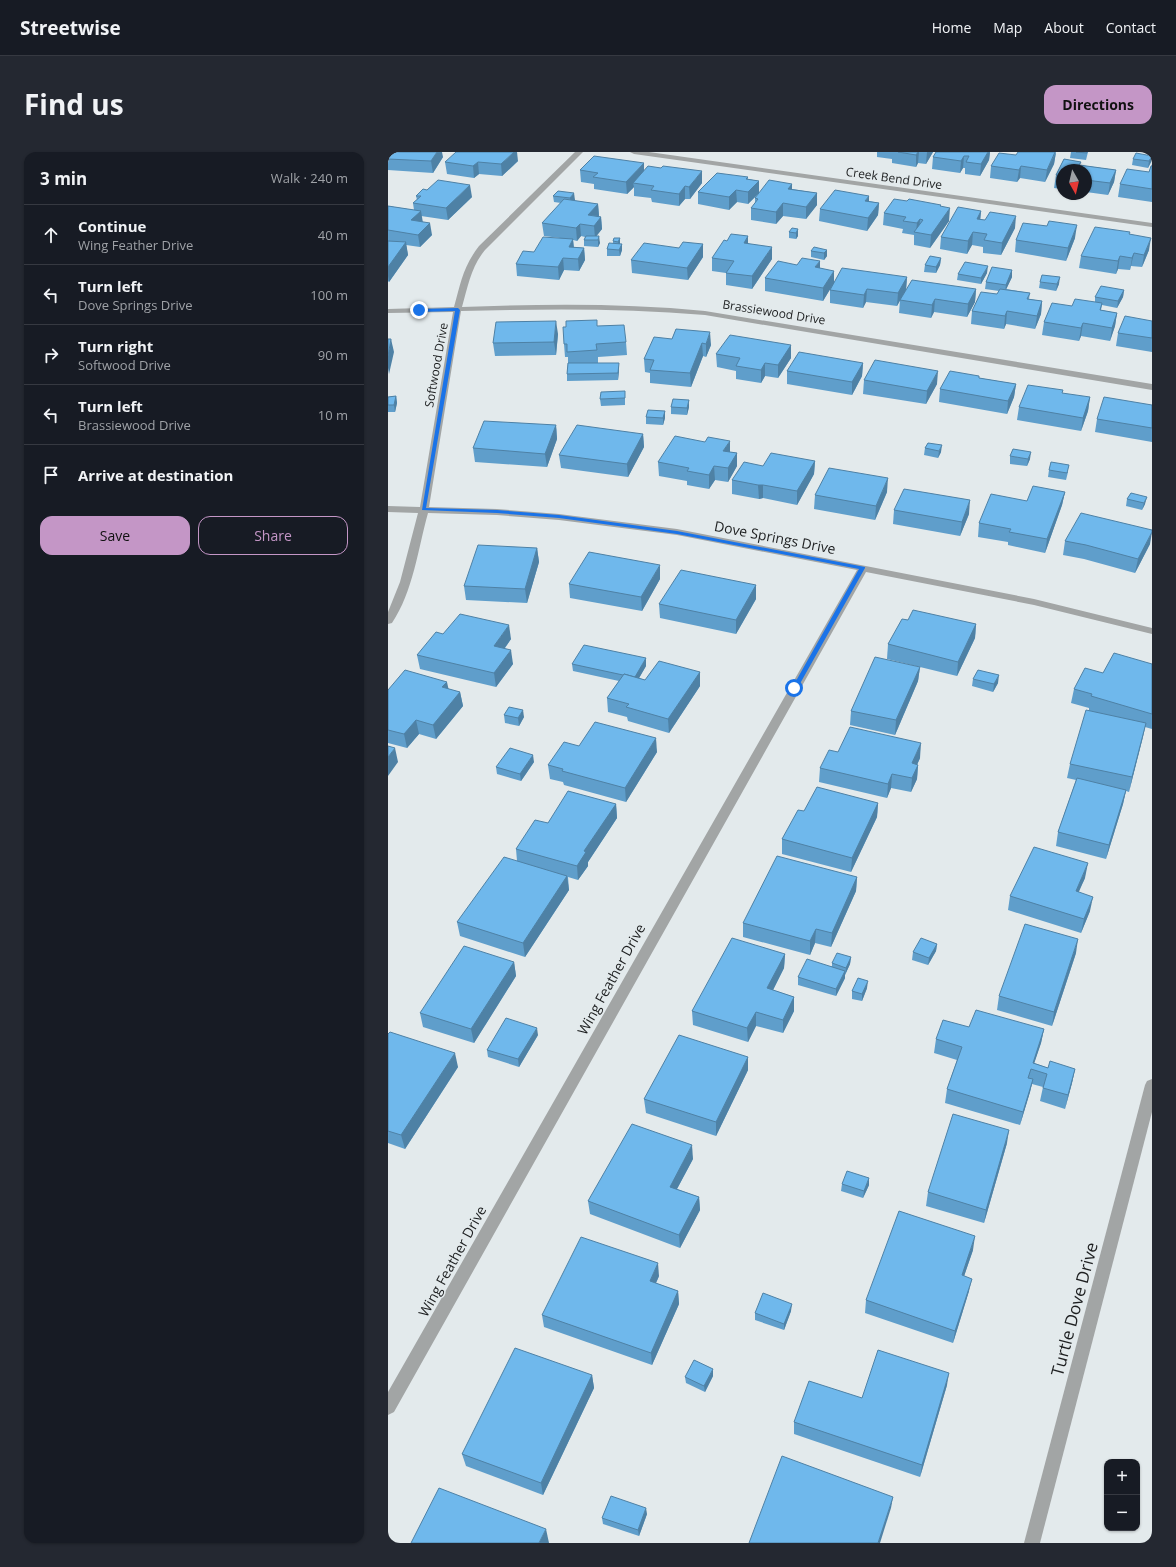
<!DOCTYPE html>
<html lang="en">
<head>
<meta charset="utf-8">
<style>
  body { margin:0; font-family:"Open Sans",sans-serif; background:#242831; color:#f1f3f6 }
  .controls { position:absolute; right:12px; bottom:12px; display:grid; overflow:hidden; border-radius:8px; box-shadow:0 1px 3px #0004 }
  .controls button { width:36px; height:36px; display:grid; place-items:center; padding:0; border:0; border-bottom:1px solid #363941; background:#171b24; color:#f1f3f6; font:20px sans-serif }
  .compass { position:absolute; left:668px; top:12px; width:36px; height:36px; border-radius:50%; background:#171b24; box-shadow:0 1px 3px #0004; rotate:172deg }
  .stop { position:absolute; width:12px; height:12px; margin:-9px; border:3px solid #1a73e8; border-radius:50%; background:#fff }
  .stop.end { background:#1a73e8; border-color:#fff; box-shadow:0 1px 4px #0008 }
  .list { margin:0; padding:0; list-style:none }
  h2 { display:flex; justify-content:space-between; align-items:center; height:52px; margin:0; padding:0 16px; font-size:17px }
  h2 small { font-size:13px; font-weight:400; color:#9ea1a6 }
  .list li { display:grid; grid-template-columns:26px 1fr auto; gap:12px; align-items:center; box-sizing:border-box; height:60px; padding:0 16px; border-top:1px solid #363941 }
  .list b { display:block; font-size:15px; white-space:nowrap }
  .list p { margin:0; font-size:13px; white-space:nowrap; color:#9ea1a6 }
  .list em { font-size:13px; font-style:normal; color:#9ea1a6 }
  .actions { display:flex; gap:8px; padding:12px 16px }
  .actions a { flex:1; padding:9px 0; border:1px solid #c496c6; border-radius:12px; text-align:center; font-size:14px; color:#c496c6 }
  .actions .main { background:#c496c6; color:#111 }
  .icon { flex:none; width:22px; height:22px; fill:none; stroke:currentColor; stroke-width:2; stroke-linecap:round; stroke-linejoin:round }
  .map { position:relative; flex:none; width:764px; height:1391px; overflow:hidden; border-radius:12px }
  header { display:flex; align-items:center; gap:24px; box-sizing:border-box; height:56px; padding:0 20px; background:#171b24; border-bottom:1px solid #363941 }
  header strong { font-size:19px }
  nav { display:flex; gap:22px; margin-inline-start:auto; font-size:14px }
  .intro { display:flex; align-items:center; justify-content:space-between; box-sizing:border-box; height:96px; padding:0 24px }
  h1 { margin:0; font-size:28px }
  .button { padding:10px 18px; border-radius:12px; background:#c496c6; color:#111; font-size:14px; font-weight:700 }
  main { display:flex; gap:24px; padding:0 24px }
  aside { flex:1; background:#171b24; border-radius:12px; box-shadow:0 1px 3px #0004 }
  .map>svg:first-child { display:block }
</style>
</head>
<body>
<header>
<strong>Streetwise</strong>
<nav><a>Home</a><a>Map</a><a>About</a><a>Contact</a></nav>
</header>
<div class="intro"><h1>Find us</h1><a class="button">Directions</a></div>
<main>
<aside>
<h2>3 min<small>Walk · 240 m</small></h2>
<ul class="list">
<li><svg class="icon" aria-label="ahead" viewBox="0 0 24 24"><path d="M12 20V5M6 11l6-6 6 6"/></svg><div><b>Continue</b><p>Wing Feather Drive</p></div><em>40 m</em></li>
<li><svg class="icon" aria-label="left" viewBox="0 0 24 24"><path d="M17 20v-9H6M10 6l-5 5 5 5"/></svg><div><b>Turn left</b><p>Dove Springs Drive</p></div><em>100 m</em></li>
<li><svg class="icon" aria-label="right" viewBox="0 0 24 24"><path d="M7 20v-9h11M14 6l5 5-5 5"/></svg><div><b>Turn right</b><p>Softwood Drive</p></div><em>90 m</em></li>
<li><svg class="icon" aria-label="left" viewBox="0 0 24 24"><path d="M17 20v-9H6M10 6l-5 5 5 5"/></svg><div><b>Turn left</b><p>Brassiewood Drive</p></div><em>10 m</em></li>
<li><svg class="icon" aria-label="arrive" viewBox="0 0 24 24"><path d="M6 21V4h12l-3 4 3 4H6"/></svg><div><b>Arrive at destination</b></div></li>
</ul>
<div class="actions"><a class="main">Save</a><a>Share</a></div>
</aside>
<div class="map">
<svg width="764" height="1391" viewBox="0 0 764 1391">
  <rect width="100%" height="100%" fill="#e3eaec"/>
  <g fill="none" stroke-linecap="round" stroke-linejoin="round">
    <g fill="#a2a5a5" fill-rule="evenodd">
      <path d="M187 0H195L97 98C83 115 80 134 74 155 155 152 236 151 317 159L764 232V238L317 163C236 156 155 157 73 159L41 355 109 357 171 362 289 377 646 447 764 476V482L646 453 478 420 6 1260 0 1263V1240L469 418 289 383 171 368 109 363 40 361C30 397 25 440 4 471L0 472V460L12 430 30 361 0 360V354L32 355 65 160 0 161V157L66 155C73 130 75 115 91 94Z"/>
      <path d="M242 0H261L764 71V75L246 2Z"/>
      <path d="M764 927V960L652 1391H636L757 933 759 929Z"/>
    </g>
  </g>
  <g fill="#5f9ecb">
    <path d="M0 0 55 5 45 21 0 18Z"/>
    <path d="M489 0H545L538 12 530 11 528 15 504 11V7L489 5Z"/>
    <path d="M548 0H602L601 8 592 24 577 22V16H575L572 21 544 17 545 5Z"/>
    <path d="M668 0 666 12 657 30 632 26 629 30 602 26 603 14Z"/>
    <path d="M683 0H700L698 8 682 6Z"/>
    <path d="M764 4 763 10 760 16 744 13 745 7Z"/>
    <path d="M676 7 693 10 692 13 728 18 726 30 720 43 698 40V18H674V37L666 36 668 23Z"/>
    <path d="M130 9 114 24 91 22 86 26 59 22 57 10Z"/>
    <path d="M764 12V50L730 45 732 32 761 20Z"/>
    <path d="M192 18 256 19 314 31 302 47H297L291 54 264 50 263 46 246 44V35L239 42 206 37V32L193 30Z"/>
    <path d="M360 25V27L371 29V41L360 52 349 50 341 58 310 52V40Z"/>
    <path d="M404 32V37L429 41V53L418 67 395 64 388 72 363 68V56L367 52V46Z"/>
    <path d="M170 39 187 48 186 49 210 52 211 64 213 65 214 77 208 84 212 91 210 95 196 94V88L197 85 193 84 189 89 185 88 186 95 196 96 197 108 191 119 176 118 171 128 129 124 128 112 146 100 172 86 156 84 154 71 173 51 166 50 165 44Z"/>
    <path d="M28 44 84 45 60 68 33 64 34 70 44 83 32 95 18 93 20 103 1 130 0 129V54L26 58 25 51 29 48Z"/>
    <path d="M481 49 491 51 490 63 479 79 431 69 432 57Z"/>
    <path d="M553 55 561 69 542 96 526 93V83L514 81 515 77 495 73 496 61Z"/>
    <path d="M593 59 592 67 627 76 613 103 595 101V95L584 93 579 102 552 97 553 85Z"/>
    <path d="M659 74 687 86 678 109 627 100 628 88Z"/>
    <path d="M410 77V84L408 87 401 86V80Z"/>
    <path d="M742 82 761 98 754 115 743 114 742 118 730 117 728 122 691 116 693 104Z"/>
    <path d="M360 84V91L384 107 364 137 338 133V121L324 119V106L339 89Z"/>
    <path d="M232 86V92H234V98L232 104H219V97L225 91V89Z"/>
    <path d="M315 92V105L300 128 244 121 243 108 291 96Z"/>
    <path d="M439 98V104L436 108 423 105V99Z"/>
    <path d="M553 106 552 113 548 121 536 120 537 113Z"/>
    <path d="M432 116 446 130 519 125 518 138 513 147 588 137 587 150 579 165 546 160 543 166 511 161 512 148 509 154 478 150 475 156 442 151V137L435 149 377 139V126Z"/>
    <path d="M624 118V125L618 137 642 141 641 147 654 149 653 162 647 177 618 172 616 177 583 172 584 159 609 142 611 139 597 137 598 130Z"/>
    <path d="M599 121 593 132 569 128 570 122Z"/>
    <path d="M652 130 671 132 668 139 651 136Z"/>
    <path d="M736 138 735 145 729 156 714 153 713 158 729 161 727 174 722 189 693 184 691 189 654 183 656 170 684 154 707 150V145Z"/>
    <path d="M764 169V200L728 194 730 181Z"/>
    <path d="M209 174 238 190 239 203 210 205V211L231 218 230 228 179 229V222L180 211V205H177L176 192Z"/>
    <path d="M288 177 323 193 318 205 315 204 303 235 262 231V221L257 220 256 207 284 187Z"/>
    <path d="M170 182 168 203 107 204 105 191Z"/>
    <path d="M403 193V206L390 226 377 224 373 231 348 227V219L329 215 328 202Z"/>
    <path d="M475 211 474 224 464 243 399 232V219Z"/>
    <path d="M591 224V226L628 232 626 245 619 262 551 250 552 237Z"/>
    <path d="M476 228 549 232 538 252 475 242Z"/>
    <path d="M8 244 9 251 7 260H0V245Z"/>
    <path d="M702 245 700 259 693 279 629 268 631 255Z"/>
    <path d="M237 246V253L213 254 212 247Z"/>
    <path d="M764 253V290L707 280 709 267Z"/>
    <path d="M283 255H301L299 263 283 262Z"/>
    <path d="M277 259V266L275 273 258 272V265Z"/>
    <path d="M168 273 169 287 159 315 87 310 85 296Z"/>
    <path d="M255 282 256 295 240 325 173 316 171 303Z"/>
    <path d="M540 291 553 300 550 306 536 303 537 296Z"/>
    <path d="M342 300 349 301V314L340 330 327 328 321 337 299 333V329L271 324 270 310Z"/>
    <path d="M622 304 642 307 639 314 622 312Z"/>
    <path d="M427 309 426 322 409 353 375 346 371 347 344 342V328L375 314Z"/>
    <path d="M661 318 680 320 678 328 660 325Z"/>
    <path d="M499 340 487 368 426 357 427 343Z"/>
    <path d="M677 340 674 353 657 401 620 393V390L590 385 591 371 639 349Z"/>
    <path d="M743 341 757 352 754 358 738 354 739 347Z"/>
    <path d="M506 358 581 362 572 384 505 372Z"/>
    <path d="M677 389 762 392 747 421 696 407 675 403Z"/>
    <path d="M149 396 151 410 139 451 78 448 76 434Z"/>
    <path d="M272 427 254 459 182 446 181 432Z"/>
    <path d="M368 433V447L348 482 272 466 271 452Z"/>
    <path d="M520 468 588 472 587 486 569 524 499 507 500 492Z"/>
    <path d="M55 482 123 487 117 496 125 512 108 535 32 517 29 503Z"/>
    <path d="M184 512 258 514 251 526 257 528 312 520V534L281 581 240 569 239 565 220 560 219 546 231 529 185 519Z"/>
    <path d="M764 512V577L757 575 741 640 738 639 735 652 718 707 668 694 670 680 688 628 679 626 682 612 706 560 701 559V556L683 551 686 537 715 521Z"/>
    <path d="M532 515 530 529 507 583 462 573 463 559Z"/>
    <path d="M585 527 610 531 605 540 584 534Z"/>
    <path d="M60 537 72 540 75 554 48 587 31 582 19 596 0 591V538Z"/>
    <path d="M116 563 136 565 131 574 117 571Z"/>
    <path d="M191 594 269 600 238 650 176 633 175 630 162 627 160 613Z"/>
    <path d="M450 600 532 606 529 613H530L529 627 523 640 503 636 499 646 431 630 432 616Z"/>
    <path d="M146 610 133 629 109 622 108 615Z"/>
    <path d="M490 651 489 665 463 720 394 702V687L416 659Z"/>
    <path d="M228 652 229 666 200 710V714L190 728 180 725 181 738 137 805 72 784 69 770 129 709 128 697 160 671Z"/>
    <path d="M469 725 468 739 443 795 427 791 422 803 355 785V771Z"/>
    <path d="M697 726 690 740 702 759 693 781 620 758 622 744Z"/>
    <path d="M549 792 548 799 540 813 524 808 525 800Z"/>
    <path d="M688 801 664 874 609 858 611 844Z"/>
    <path d="M397 802 396 816 385 838 406 845V859L395 881 368 874 360 890 305 873 304 859Z"/>
    <path d="M463 805 462 812 457 823V826L448 844 410 833V825L444 814V811Z"/>
    <path d="M126 810 128 824 86 891 35 875 32 861Z"/>
    <path d="M479 836 474 849 464 847V839Z"/>
    <path d="M581 875 656 877 653 891 646 911 660 916 687 917 684 931 677 957 652 949 655 935 644 932 642 940 632 973 557 951 559 937 569 908 546 901 548 887Z"/>
    <path d="M0 882 70 915 17 997 0 991Z"/>
    <path d="M150 883 131 915 100 905 99 898Z"/>
    <path d="M360 905V918L328 984 258 961 256 947Z"/>
    <path d="M619 991 596 1071 538 1054 540 1040Z"/>
    <path d="M305 1007 289 1037 311 1045 312 1058 292 1096 202 1062 200 1049Z"/>
    <path d="M454 1032 481 1033 475 1046 453 1039Z"/>
    <path d="M585 1098 576 1124 581 1139 565 1191 477 1161 478 1148Z"/>
    <path d="M271 1124 268 1131 290 1139 291 1152 264 1213 156 1175 154 1163Z"/>
    <path d="M403 1159 396 1178 367 1168V1161Z"/>
    <path d="M204 1223 206 1236 155 1343 78 1314 74 1302Z"/>
    <path d="M325 1224 317 1240 298 1231 297 1225Z"/>
    <path d="M559 1233 532 1325 406 1282V1270L474 1246Z"/>
    <path d="M259 1362 251 1384 215 1372 214 1366Z"/>
  </g>
  <g fill="#4e81a5">
    <path d="M49 0H54L55 5 45 21 43 9Z"/>
    <path d="M126 0H129L130 9 114 24 113 12Z"/>
    <path d="M530 0H531L530 11 528 15V3Z"/>
    <path d="M539 0H545L538 12Z"/>
    <path d="M600 0H602L601 8 592 24 593 12Z"/>
    <path d="M668 0 666 12 657 30 659 18Z"/>
    <path d="M576 4 575 16 572 21 573 9Z"/>
    <path d="M764 4 763 10 760 16 761 9Z"/>
    <path d="M90 10 91 22 86 26 85 14Z"/>
    <path d="M256 11V23L245 31 246 35 239 42 238 30Z"/>
    <path d="M633 14 632 26 629 30 631 18Z"/>
    <path d="M728 18 726 30 720 43 722 31Z"/>
    <path d="M314 19V31L302 47 301 35Z"/>
    <path d="M371 29V41L360 52V40Z"/>
    <path d="M404 32V44L400 37Z"/>
    <path d="M82 33 84 45 60 68 58 56Z"/>
    <path d="M297 34V47L291 54V42Z"/>
    <path d="M348 38 349 50 341 58V45Z"/>
    <path d="M186 41 187 48 183 53 182 46Z"/>
    <path d="M429 41V53L418 67V55Z"/>
    <path d="M481 44V56L477 49Z"/>
    <path d="M395 51V64L388 72V60Z"/>
    <path d="M491 51 490 63 479 79 480 66Z"/>
    <path d="M210 52 211 64 200 63Z"/>
    <path d="M562 56 561 69 542 96 543 83Z"/>
    <path d="M33 59 35 71 23 68Z"/>
    <path d="M593 59 592 71 589 67Z"/>
    <path d="M628 64 627 76 613 103 614 91Z"/>
    <path d="M213 65 214 77 207 86 206 74Z"/>
    <path d="M532 67 531 80H528L529 71Z"/>
    <path d="M42 71 44 83 32 95 30 83Z"/>
    <path d="M192 72 193 84 189 89 188 76Z"/>
    <path d="M689 73 687 86 678 109 680 96Z"/>
    <path d="M410 77V84L408 87V81Z"/>
    <path d="M585 80 584 93 579 102 580 89Z"/>
    <path d="M211 84 212 91 210 95V88Z"/>
    <path d="M360 84V97L356 91Z"/>
    <path d="M232 86V93L231 96 230 90Z"/>
    <path d="M763 86 761 98 754 115 756 103Z"/>
    <path d="M185 87 186 100 181 95Z"/>
    <path d="M18 90 20 103 1 130 0 124V115Z"/>
    <path d="M234 92V98L232 104 231 98Z"/>
    <path d="M315 92V105L300 128 299 116Z"/>
    <path d="M384 95V107L364 137V124Z"/>
    <path d="M196 96 197 108 191 119 190 107Z"/>
    <path d="M439 98V104L436 108V101Z"/>
    <path d="M746 101 743 114 742 118 744 106Z"/>
    <path d="M732 104 730 117 728 122 730 109Z"/>
    <path d="M175 106 176 118 171 128 170 115Z"/>
    <path d="M553 106 552 113 548 121V115Z"/>
    <path d="M432 109V121L427 115Z"/>
    <path d="M600 114 599 121 593 132V126Z"/>
    <path d="M624 118V125L617 140 618 133Z"/>
    <path d="M446 119V131L435 149V136Z"/>
    <path d="M519 125 518 138 509 154 510 141Z"/>
    <path d="M672 125 671 132 668 139 669 132Z"/>
    <path d="M479 137 478 150 475 156 476 143Z"/>
    <path d="M588 137 587 150 579 165 580 152Z"/>
    <path d="M736 138 735 145 729 156 730 149Z"/>
    <path d="M547 147 546 160 543 166 544 153Z"/>
    <path d="M654 149 653 162 647 177 649 164Z"/>
    <path d="M619 159 618 172 616 177 617 164Z"/>
    <path d="M729 161 727 174 722 189 724 176Z"/>
    <path d="M168 169 170 182 168 203 166 190Z"/>
    <path d="M695 171 693 184 691 189 693 176Z"/>
    <path d="M322 180 323 193 318 205V192Z"/>
    <path d="M3 187 6 200 1 222 0 216V204Z"/>
    <path d="M314 191 315 204 303 235 302 221Z"/>
    <path d="M403 193V206L390 226V213Z"/>
    <path d="M231 211V218L230 228V221Z"/>
    <path d="M377 211V224L373 231V218Z"/>
    <path d="M475 211 474 224 464 243V230Z"/>
    <path d="M550 219 549 232 538 252 539 239Z"/>
    <path d="M628 232 626 245 619 262 620 249Z"/>
    <path d="M8 244 9 251 7 260 6 253Z"/>
    <path d="M702 245 700 259 693 279 695 266Z"/>
    <path d="M301 248V255L299 263V256Z"/>
    <path d="M277 259V266L275 273V266Z"/>
    <path d="M168 273 169 287 159 315 157 302Z"/>
    <path d="M255 282 256 295 240 325 239 312Z"/>
    <path d="M342 289V302L335 299Z"/>
    <path d="M554 293 553 300 550 306 551 299Z"/>
    <path d="M643 300 642 307 639 314 640 307Z"/>
    <path d="M349 301V314L340 330V316Z"/>
    <path d="M427 309 426 322 409 353V339Z"/>
    <path d="M326 314 327 328 321 337V323Z"/>
    <path d="M500 326 499 340 487 368 488 354Z"/>
    <path d="M370 333H375V346L371 347Z"/>
    <path d="M677 340 674 353 657 401 659 387Z"/>
    <path d="M759 345 757 352 754 358 756 351Z"/>
    <path d="M582 348 581 362 572 384 574 370Z"/>
    <path d="M764 380 762 392 747 421 750 407Z"/>
    <path d="M149 396 151 410 139 451 137 437Z"/>
    <path d="M272 413V427L254 459 253 445Z"/>
    <path d="M368 433V447L348 482V468Z"/>
    <path d="M588 472 587 486 569 524 570 510Z"/>
    <path d="M121 473 123 487 108 508 106 494Z"/>
    <path d="M123 498 125 512 108 535 106 521Z"/>
    <path d="M258 506V514L247 533 246 526Z"/>
    <path d="M532 515 530 529 507 583 508 568Z"/>
    <path d="M312 520V534L281 581 280 567Z"/>
    <path d="M611 523 610 531 605 540 606 532Z"/>
    <path d="M59 530 62 544 54 535Z"/>
    <path d="M72 540 75 554 48 587 45 573Z"/>
    <path d="M135 558 136 565 131 574 130 566Z"/>
    <path d="M28 568 31 582 19 596 16 582Z"/>
    <path d="M758 571 755 585 741 640 744 625Z"/>
    <path d="M268 586 269 600 238 650 237 636Z"/>
    <path d="M533 591 532 606 523 626 524 611Z"/>
    <path d="M7 596 10 610 0 624V605Z"/>
    <path d="M145 603 146 610 133 629 132 622Z"/>
    <path d="M530 613 529 627 523 640 524 626Z"/>
    <path d="M504 622 503 636 499 646 500 632Z"/>
    <path d="M738 638 735 652 718 707 721 693Z"/>
    <path d="M490 651 489 665 463 720 464 706Z"/>
    <path d="M228 652 229 666 200 710V714L190 728 189 714 196 699Z"/>
    <path d="M700 711 697 726 685 753 688 739Z"/>
    <path d="M179 724 181 738 137 805 135 791Z"/>
    <path d="M469 725 468 739 443 795 444 781Z"/>
    <path d="M705 745 702 759 693 781 696 767Z"/>
    <path d="M428 777 427 791 422 803V789Z"/>
    <path d="M690 787 688 801 664 874 666 860Z"/>
    <path d="M549 792 548 799 540 813 541 806Z"/>
    <path d="M397 802 396 816 379 850V836Z"/>
    <path d="M463 805 462 812 457 823 458 816Z"/>
    <path d="M126 810 128 824 86 891 83 877Z"/>
    <path d="M457 819V826L448 844V837Z"/>
    <path d="M480 829 479 836 474 849V842Z"/>
    <path d="M406 845V859L395 881V868Z"/>
    <path d="M368 860V874L360 890 359 876Z"/>
    <path d="M149 876 150 883 131 915 130 907Z"/>
    <path d="M656 877 653 891 644 918 645 911Z"/>
    <path d="M67 901 70 915 17 997 13 983Z"/>
    <path d="M360 905V918L328 984V970Z"/>
    <path d="M687 917 684 931 677 957 680 943Z"/>
    <path d="M645 927 642 940 632 973 635 960Z"/>
    <path d="M621 978 619 991 596 1071 598 1058Z"/>
    <path d="M304 993 305 1007 283 1048 282 1035Z"/>
    <path d="M481 1026V1033L475 1046 476 1039Z"/>
    <path d="M311 1045 312 1058 292 1096 291 1083Z"/>
    <path d="M587 1084 585 1098 572 1136 574 1123Z"/>
    <path d="M270 1111 271 1124 263 1142 262 1129Z"/>
    <path d="M584 1127 581 1139 565 1191 567 1179Z"/>
    <path d="M290 1139 291 1152 264 1213 263 1201Z"/>
    <path d="M404 1152 403 1159 396 1178V1172Z"/>
    <path d="M325 1217V1224L317 1240 316 1234Z"/>
    <path d="M561 1221 559 1233 532 1325 534 1313Z"/>
    <path d="M204 1223 206 1236 155 1343 153 1331Z"/>
    <path d="M505 1345 503 1356 492 1391H490Z"/>
    <path d="M258 1356 259 1362 251 1384 250 1378Z"/>
    <path d="M158 1377 161 1391H151Z"/>
  </g>
  <g fill="#6fb8ec" stroke="#4e81a5">
    <path d="M0 0H49L43 9 0 7Z"/>
    <path d="M68 0H126L113 12 90 10 85 14 57 10Z"/>
    <path d="M510 0H530L528 3Z"/>
    <path d="M548 0H600L593 12 578 10 581 4H576L573 9 545 5Z"/>
    <path d="M630 0H667L659 18 633 14 631 18 603 14 611 1 628 3Z"/>
    <path d="M688 0H699V1Z"/>
    <path d="M748 1 764 4 761 9 745 7Z"/>
    <path d="M206 4 256 11 238 30 205 25 210 21 192 18Z"/>
    <path d="M676 7 693 10 691 13 728 18 722 31 698 28V18H674V24L668 23Z"/>
    <path d="M260 14 273 16 275 14 314 19 301 35 297 34 291 42 263 38 266 34 245 31Z"/>
    <path d="M763 14H764V37L732 32 739 17 761 20Z"/>
    <path d="M329 21 360 25 358 27 371 29 360 40 348 38 341 45 310 40Z"/>
    <path d="M50 28 82 33 58 56 25 51 33 44H28L35 37 39 38Z"/>
    <path d="M381 28 404 32 400 37 429 41 418 55 395 51 388 60 363 56 370 47 367 46Z"/>
    <path d="M447 38 481 44 477 49 491 51 480 66 432 57Z"/>
    <path d="M170 39 186 41 182 46 165 44Z"/>
    <path d="M176 47 210 52 200 63 213 65 206 74 192 72 188 76 154 71Z"/>
    <path d="M506 47 519 49 521 47 553 53 552 54 562 56 543 83 526 80 535 68 532 67 529 71 515 69 518 65 496 61Z"/>
    <path d="M0 54 33 59 23 68 42 71 30 83 0 78Z"/>
    <path d="M570 55 593 59 589 67 597 68 602 60 628 64 614 91 596 88 599 82 585 80 580 89 553 85Z"/>
    <path d="M661 69 689 73 680 96 628 88 635 71 659 74Z"/>
    <path d="M707 75 742 80 741 82 763 86 756 103 746 101 744 106 732 104 730 109 693 104Z"/>
    <path d="M404 76 410 77 408 81 401 80Z"/>
    <path d="M343 82 360 84 356 91 384 95 364 124 338 121 346 109 324 106 336 88 339 89Z"/>
    <path d="M198 84H211L210 88H196Z"/>
    <path d="M155 85 185 87 181 95 196 96 190 107 175 106 170 115 128 112 135 99 146 100Z"/>
    <path d="M226 86H232L230 90 225 89Z"/>
    <path d="M0 89 18 90 0 115Z"/>
    <path d="M295 90 315 92 299 116 243 108 256 91 291 96Z"/>
    <path d="M221 91 234 92 231 98 219 97Z"/>
    <path d="M426 95 439 98 436 101 423 99Z"/>
    <path d="M542 104 553 106 548 115 537 113Z"/>
    <path d="M414 106 432 109 427 115 446 119 435 136 377 126 390 109 409 113Z"/>
    <path d="M577 110 600 114 593 126 570 122Z"/>
    <path d="M604 115 624 118 618 133 598 130Z"/>
    <path d="M454 116 519 125 510 141 479 137 476 143 442 138Z"/>
    <path d="M654 123 672 125 669 132 652 130Z"/>
    <path d="M524 128 588 137 580 152 547 147 544 153 512 148Z"/>
    <path d="M713 134 736 138 730 149 707 145Z"/>
    <path d="M612 137 642 141 639 147 654 149 649 164 619 159 617 164 584 159 593 140 609 142Z"/>
    <path d="M687 147 714 151 712 158 729 161 724 176 695 171 693 176 656 170 664 151 684 154Z"/>
    <path d="M737 164 764 169V186L730 181Z"/>
    <path d="M209 168V174L236 173 238 190 208 192 209 198 179 200V192H176L175 175H178V169Z"/>
    <path d="M168 169 166 190 105 191 108 170Z"/>
    <path d="M288 177 322 180 318 192 314 191 302 221 262 218 266 208 256 207 266 185 284 187Z"/>
    <path d="M342 183 403 193 390 213 377 211 373 218 348 214 352 206 328 202Z"/>
    <path d="M0 187H3L0 204Z"/>
    <path d="M411 200 475 211 464 230 399 219Z"/>
    <path d="M487 208 550 219 539 239 476 228Z"/>
    <path d="M180 211H231L230 221 179 222Z"/>
    <path d="M562 219 591 224V226L628 232 620 249 552 237Z"/>
    <path d="M640 233 675 238 674 241 702 245 695 266 631 255Z"/>
    <path d="M237 239V246L212 247 213 240Z"/>
    <path d="M8 244 6 253H0V245Z"/>
    <path d="M716 245 764 253V276L709 267Z"/>
    <path d="M285 247 301 248 299 256 283 255Z"/>
    <path d="M260 258 277 259 275 266 258 265Z"/>
    <path d="M96 269 168 273 157 302 85 296Z"/>
    <path d="M189 273 255 282 239 312 171 303Z"/>
    <path d="M287 284 317 290 320 285 342 289 335 299 349 301 340 316 326 314 321 323 299 319 301 316 270 310Z"/>
    <path d="M540 291 554 293 551 299 537 296Z"/>
    <path d="M625 297 643 300 640 307 622 304Z"/>
    <path d="M383 301 427 309 409 339 375 333H370L344 328 356 310 375 314Z"/>
    <path d="M663 310 681 313 679 321 661 318Z"/>
    <path d="M441 316 500 326 488 354 427 343Z"/>
    <path d="M645 334 677 340 659 387 621 380 623 377 591 371 603 342 639 349Z"/>
    <path d="M516 337 582 348 574 370 506 358Z"/>
    <path d="M743 341 759 345 756 351 739 347Z"/>
    <path d="M693 361 764 378V380L750 407 698 393 677 389Z"/>
    <path d="M90 393 149 396 137 437 76 434Z"/>
    <path d="M201 400 272 413 253 445 181 432Z"/>
    <path d="M293 418 368 433 348 468 271 452Z"/>
    <path d="M525 458 588 472 570 510 500 492 514 467 520 468Z"/>
    <path d="M72 462 121 473 106 494 123 498 106 521 29 503 48 480 55 482Z"/>
    <path d="M196 493 258 506 247 525 236 522 235 523 184 512Z"/>
    <path d="M726 501 764 512V562L703 544 704 542 686 537 697 516 715 521Z"/>
    <path d="M487 505 532 515 508 568 463 559Z"/>
    <path d="M271 509 312 520 280 567 238 555 241 552 219 546 236 522 257 528Z"/>
    <path d="M17 518 59 530 54 535 72 540 45 573 28 568 16 582 0 578V538Z"/>
    <path d="M590 518 611 523 606 532 585 527Z"/>
    <path d="M121 555 135 558 130 566 116 563Z"/>
    <path d="M698 558 758 571 744 625 682 612Z"/>
    <path d="M207 570 268 586 237 636 174 619 175 617 160 613 176 590 191 594Z"/>
    <path d="M462 575 533 591 524 611 530 613 524 626 504 622 500 632 432 616 441 598 450 600Z"/>
    <path d="M0 594 7 596 0 605Z"/>
    <path d="M122 596 145 603 132 622 108 615Z"/>
    <path d="M689 626 738 638 721 693 670 680Z"/>
    <path d="M429 635 490 651 464 706 394 687 410 658 416 659Z"/>
    <path d="M180 639 228 652 196 699 198 700 189 714 128 697 147 668 160 671Z"/>
    <path d="M646 695 700 711 688 739 705 745 696 767 622 744Z"/>
    <path d="M389 704 469 725 444 781 428 777 422 789 355 771Z"/>
    <path d="M116 705 179 724 135 791 69 770Z"/>
    <path d="M637 772 690 787 666 860 611 844Z"/>
    <path d="M344 786 397 802 379 836 406 845 395 868 368 860 359 876 304 859Z"/>
    <path d="M533 786 549 792 541 806 525 800Z"/>
    <path d="M76 794 126 810 83 877 32 861Z"/>
    <path d="M449 801 463 805 458 816 444 811Z"/>
    <path d="M419 807 457 819 448 837 410 825Z"/>
    <path d="M470 826 480 829 474 842 464 839Z"/>
    <path d="M588 858 656 877 645 911 660 916 662 909 687 917 680 943 655 936 659 922 643 917 640 926 645 927 635 960 559 937 574 895 548 887 555 868 581 875Z"/>
    <path d="M118 866 149 876 130 907 99 898Z"/>
    <path d="M2 880 67 901 13 983 0 979V882Z"/>
    <path d="M291 883 360 905 328 970 256 947Z"/>
    <path d="M565 962 621 978 598 1058 540 1040Z"/>
    <path d="M244 972 304 993 282 1035 311 1045 291 1083 200 1049Z"/>
    <path d="M459 1019 481 1026 476 1039 454 1032Z"/>
    <path d="M511 1059 587 1084 574 1123 584 1127 567 1179 478 1148Z"/>
    <path d="M193 1085 270 1111 262 1129 290 1139 263 1201 154 1163Z"/>
    <path d="M375 1141 404 1152 396 1172 367 1161Z"/>
    <path d="M127 1196 204 1223 153 1331 74 1302Z"/>
    <path d="M490 1198 561 1221 534 1313 406 1270 421 1229 474 1246Z"/>
    <path d="M306 1208 325 1217 316 1234 297 1225Z"/>
    <path d="M394 1304 505 1345 490 1391H361Z"/>
    <path d="M51 1336 158 1377 151 1391H23Z"/>
    <path d="M223 1344 258 1356 250 1378 214 1366Z"/>
  </g>
  <path fill="#1a73e8" d="M70 156 72 158 38 356 109 358 171 363 289 379 477 415V416L409 537 404 536 471 417 289 382 171 366 109 361 34 358 67 159 31 160 29 158 31 157Z"/>
  <g text-anchor="middle" dominant-baseline="central" stroke-width="3" stroke-linejoin="round" paint-order="stroke">
    <g font-size="12" fill="#1d1f20" stroke="#e3eaec">
      <text transform="translate(506 26) rotate(8)">Creek Bend Drive</text>
      <text transform="translate(386 160) rotate(9)">Brassiewood Drive</text>
      <text transform="translate(48 213) rotate(-80)">Softwood Drive</text>
    </g>
    <g font-size="14" fill="#1d1f20" stroke="#e3eaec">
      <text transform="translate(387 385) rotate(11)">Dove Springs Drive</text>
      <text transform="translate(223 827) rotate(-61)">Wing Feather Drive</text>
      <text transform="translate(64 1109) rotate(-61)">Wing Feather Drive</text>
    </g>
    <g font-size="17" fill="#1d1f20" stroke="#e3eaec">
      <text transform="translate(686 1157) rotate(-75)">Turtle Dove Drive</text>
    </g>
  </g>
</svg>
<div class="controls">
<button>+</button>
<button>−</button>
</div>
<svg class="compass" viewBox="-18 -18 36 36"><path d="M0-13l5 13h-10z" fill="#e53935"/><path d="M0 13l5-13h-10z" fill="#9ea1a6"/></svg>
<div class="stop" style="left:406px;top:536px"></div>
<div class="stop end" style="left:31px;top:158px"></div>
</div>
</main>
</body>
</html>
